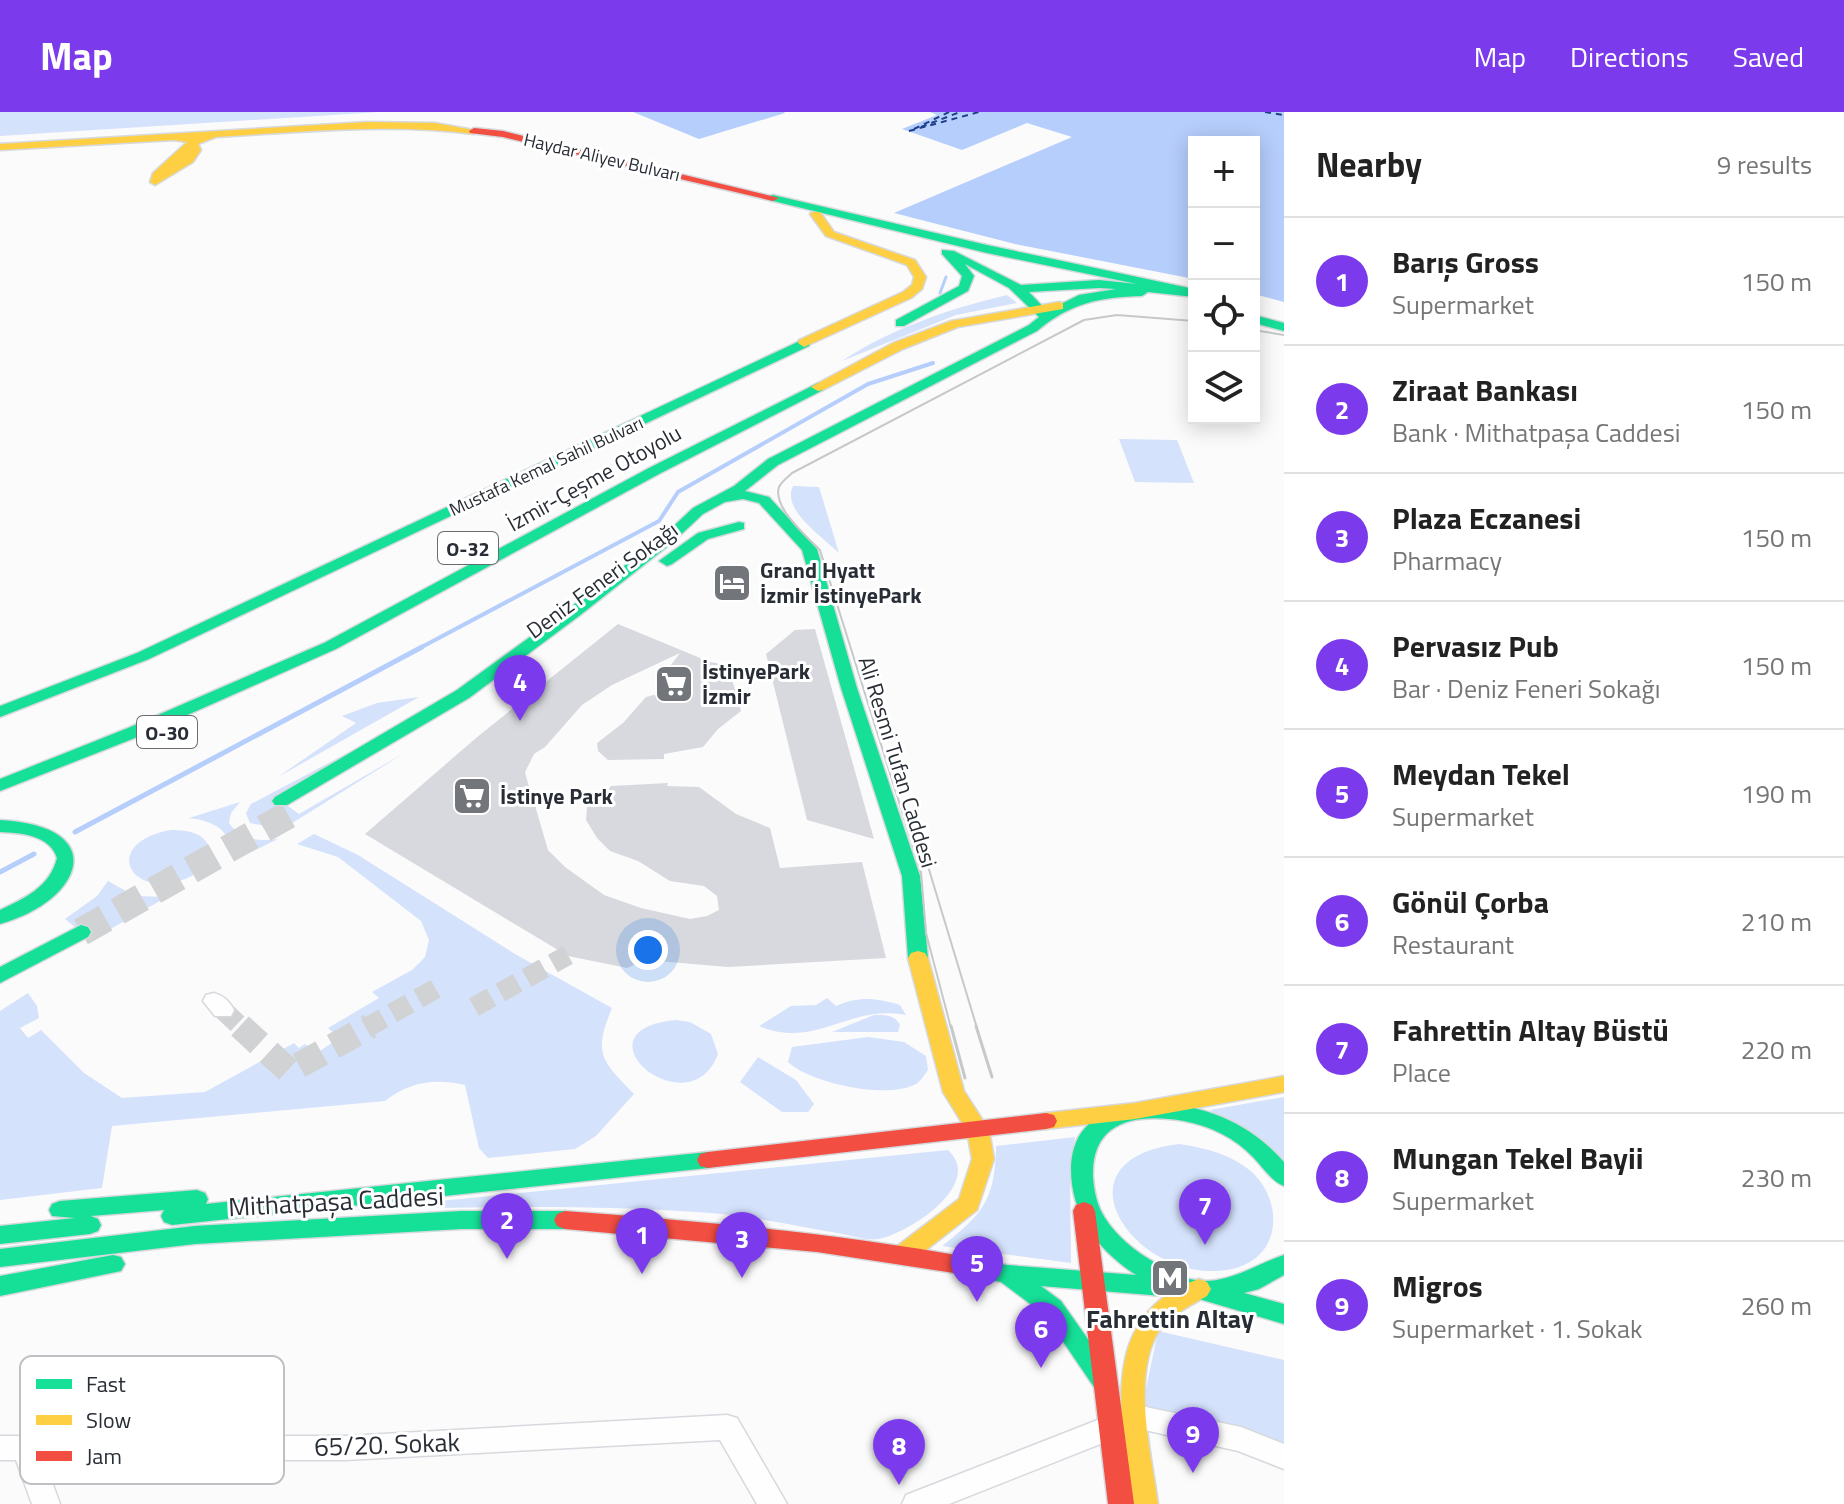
<!DOCTYPE html>
<html lang="en">
<head>
<meta charset="utf-8">
<style>
  body { margin:0; font-family:"Titillium Web",sans-serif; background:#f6f6f6; color:#222 }
  .controls { position:absolute; right:24px; top:24px; display:grid; overflow:hidden; border-radius:0px; box-shadow:0 4px 20px #0003 }
  .controls button { width:72px; height:72px; display:grid; place-items:center; padding:0; border:0; border-bottom:2px solid #e0e0e0; background:#fff; color:#222; font:40px sans-serif }
  .you { position:absolute; left:648px; top:838px; width:28px; height:28px; margin:-20px; border:6px solid #fff; border-radius:50%; background:#1a73e8; box-shadow:0 0 0 12px #1a73e833 }
  .badge { display:grid; place-items:center; width:52px; height:52px; border-radius:50%; background:#7c3aed; color:#fff; font-size:26px; font-weight:700 }
  .pin { position:absolute; translate:-50% -66px; filter:drop-shadow(0 2px 4px #0008) }
  .pin::after { content:''; position:absolute; top:42px; width:28px; height:24px; background:inherit; clip-path:polygon(0 0,100% 0,50% 100%) }
  .list { margin:0; padding:0; list-style:none }
  h2 { display:flex; justify-content:space-between; align-items:center; height:104px; margin:0; padding:0 32px; font-size:34px }
  h2 small { font-size:26px; font-weight:400; color:#767676 }
  .list li { display:grid; grid-template-columns:52px 1fr auto; gap:24px; align-items:center; box-sizing:border-box; height:128px; padding:0 32px; border-top:2px solid #e0e0e0 }
  .list b { display:block; font-size:30px; white-space:nowrap }
  .list p { margin:0; font-size:26px; white-space:nowrap; color:#767676 }
  .list em { font-size:26px; font-style:normal; color:#767676 }
  .icon { flex:none; width:44px; height:44px; fill:none; stroke:currentColor; stroke-width:2; stroke-linecap:round; stroke-linejoin:round }
  .map { position:relative; flex:none; width:1284px; height:1392px; overflow:hidden }
  header { display:flex; align-items:center; gap:48px; box-sizing:border-box; height:112px; padding:0 40px; background:#7c3aed; color:#fff }
  header strong { font-size:38px }
  nav { display:flex; gap:44px; margin-inline-start:auto; font-size:28px }
  main { display:flex }
  aside { flex:1; background:#fff }
  .map>svg:first-child { display:block }
</style>
</head>
<body>
<header>
<strong>Map</strong>
<nav><a>Map</a><a>Directions</a><a>Saved</a></nav>
</header>
<main>
<div class="map">
<svg width="1284" height="1392" viewBox="0 0 1284 1392">
  <rect width="100%" height="100%" fill="#fbfbfb"/>
  <g fill="#d5e2fc">
    <path d="M0 0H380L0 24Z"/>
    <path d="M1007 183 1017 191 956 203 842 249C892 216 949 197 1007 183Z"/>
    <path d="M1119 327 1177 328 1194 371 1135 370Z"/>
    <path d="M793 374 819 375 839 441C823 425 781 398 793 374Z"/>
    <path d="M419 585 278 665 356 611 342 604 377 591Z"/>
    <path d="M355 637 281 689 299 702 406 640 294 710 276 716 250 711 246 701 251 692Z"/>
    <path d="M240 690 231 701 229 711C241 729 258 729 278 727L233 749C233 720 216 709 189 706Z"/>
    <path d="M171 718C189 718 207 721 211 741 207 754 198 762 185 767 128 788 101 730 171 718Z"/>
    <path d="M314 722 358 743 515 842 612 896C593 942 601 948 634 982L596 1024 575 1037 488 1046 479 1036 465 973C433 966 410 970 385 989L112 1014 102 1076 0 1088V899L28 881 37 894 39 906 20 916 28 926 41 918 84 961 122 986 205 980 294 931 299 936 305 932 317 941 339 926 328 916 379 886 372 880 412 858 425 845 429 828 421 809 338 745 297 732Z"/>
    <path d="M108 769 135 784 167 785 91 828 65 807 97 784Z"/>
    <path d="M827 886 836 894C860 884 875 886 900 893L906 903C848 892 816 938 759 914L791 894 816 893Z"/>
    <path d="M874 903C885 903 894 902 900 913L898 920H832Z"/>
    <path d="M676 908 690 910 711 922 718 942C689 1019 569 918 676 908Z"/>
    <path d="M868 925 904 930 926 944 928 958C924 963 921 969 916 972 887 988 810 971 788 950L792 935Z"/>
    <path d="M758 945 796 968 814 992 808 1000H782L740 970Z"/>
    <path d="M1284 985V1051L1210 998Z"/>
    <path d="M1075 1025 1070 1059 1071 1151 942 1134C983 1102 995 1088 996 1034Z"/>
    <path d="M1179 1032C1206 1036 1230 1042 1252 1060 1284 1091 1282 1145 1232 1157 1139 1177 1046 1048 1179 1032Z"/>
    <path d="M948 1038C985 1072 909 1121 879 1127 867 1129 849 1123 837 1121 795 1114 753 1104 711 1101 590 1092 471 1095 351 1098Z"/>
    <path d="M1158 1219 1284 1248V1336L1141 1301Z"/>
  </g>
  <g fill="#b6cefc">
    <path d="M633 0H784L785 1 699 27Z"/>
    <path d="M930 0H1284V190L1254 182V30H1194V167L1015 132 894 101 1072 25 1027 11 962 38 902 17 937 3Z"/>
  </g>
  <g fill="none" stroke-linecap="round" stroke-linejoin="round">
    <path stroke="#b6cefc" stroke-width="3" d="M940 181 946 165"/>
    <path stroke="#b6cefc" stroke-width="4" d="M418 537 659 409 678 380 868 272 933 251"/>
    <g stroke="#b6cefc" stroke-width="5">
      <path d="M75 720 422 535"/>
      <path d="M0 760 34 742"/>
    </g>
    <g stroke="#1f3f8b" stroke-width="2" stroke-dasharray="6 5" stroke-linecap="butt">
      <path d="M1265 0 1284 3"/>
      <path d="M921 15 960 0"/>
      <path d="M914 17 949 0"/>
      <path d="M909 19 979 0"/>
    </g>
  </g>
  <g fill="#d7d9de">
    <path d="M618 512 710 550 728 553 741 599 718 617 703 635 664 642V647L608 648 598 639 597 631 623 611 646 585 677 577 691 561 670 554 680 541 612 573 582 593 545 635 534 642 525 660 529 675 535 682 536 697 548 738 565 755 604 783 641 796 690 807 707 804 719 798 717 784 704 774 670 769 638 749 610 739 597 726 586 708 587 695 602 686 611 674 668 671 667 674 699 675 736 702 770 716 780 756 862 750 886 846 728 855 646 848 627 856 568 844 365 722 476 626Z"/>
    <path d="M815 517 874 727 807 708 766 542 795 518Z"/>
  </g>
  <g fill="none" stroke-linecap="round" stroke-linejoin="round">
    <g stroke="#d1d2d4" stroke-width="20" stroke-dasharray="20 10" stroke-linecap="butt">
      <path d="M474 895 568 843"/>
      <path d="M223 898 242 916"/>
      <path d="M366 916 444 872"/>
    </g>
    <path stroke="#d1d2d4" stroke-width="26" stroke-dasharray="26 13" stroke-linecap="butt" d="M240 914 289 959 370 914"/>
    <path stroke="#d1d2d4" stroke-width="28" stroke-dasharray="28 14" stroke-linecap="butt" d="M81 820 295 699"/>
    <g stroke="#d6d9dd" stroke-width="3">
      <g id="street">
        <path d="M214 881C224 884 229 889 234 898L231 904H215L203 889 206 883Z"/>
        <path d="M1136 1293 1241 1315 1284 1332V1357L1238 1339 1127 1314 1123 1323 949 1392H902L906 1383 1113 1302 1122 1305 1126 1297Z"/>
        <path d="M727 1303 737 1306 787 1392H757L720 1328 346 1348H44L60 1392H32L16 1348H0V1324H346Z"/>
      </g>
    </g>
    <g stroke="#d6d9dd" stroke-width="3">
      <g id="fast">
        <path d="M773 83 987 133 1194 177V185L1148 180 1142 184C1100 185 1070 191 1037 219L778 353 745 379 769 385 817 437 857 576 920 764 928 846 925 851H911L908 846 902 764 841 576 802 438 759 391 743 387 725 390 703 402 673 430 579 504 469 586 287 693H275L272 689 275 685 457 578 567 498 663 424 693 396 734 374 768 347 1029 213 1039 205 1009 176 965 152 974 164 968 179 904 214H896V208L959 174 962 164 942 142V138L954 139 1021 173 1099 168 1137 172 987 141 769 88V84ZM1099 176 1116 177 1079 183 1047 199 1029 180Z"/>
        <path d="M1254 203 1284 211V219L1254 211Z"/>
        <path d="M804 227 810 231 809 234 149 547 0 605V594L137 541Z"/>
        <path d="M818 271 825 275 823 278 659 362 336 537 140 624 0 679V667L128 616 324 531 649 356Z"/>
        <path d="M739 410 744 411V417L708 427 672 452 667 454 659 449 698 421Z"/>
        <path d="M0 708C112 714 83 789 0 812V798C25 786 50 775 57 746 50 723 21 721 0 720Z"/>
        <path d="M81 813 88 815 91 820 88 825 0 871V855Z"/>
        <path d="M1147 991C1201 991 1248 1009 1284 1050V1074C1271 1069 1263 1055 1253 1045 1235 1026 1210 1014 1184 1009 1137 1001 1091 1008 1093 1065 1094 1079 1097 1094 1105 1106 1117 1125 1135 1139 1154 1150 1171 1161 1184 1168 1204 1169 1233 1169 1257 1152 1284 1143V1163L1259 1177 1244 1181 1284 1192V1212L1199 1187 1041 1174 1061 1189 1114 1264 1117 1271 1114 1278 1105 1281 1096 1278 1045 1203 1001 1170 959 1161 955 1154 959 1147 967 1145 1007 1153 1136 1163C1098 1138 1071 1103 1071 1057 1071 1043 1075 1027 1085 1016 1100 999 1125 994 1147 991Z"/>
        <path d="M708 1040 716 1042 719 1048 716 1054 708 1056 172 1113 164 1110 161 1104 164 1098 91 1104 98 1107 101 1113 98 1119 90 1122 0 1132V1114L75 1106 52 1104 49 1098 52 1092 60 1089 197 1078 205 1081 208 1087 206 1092Z"/>
        <path d="M461 1099H565L573 1102 576 1108 573 1114 565 1117H461L195 1132 0 1155V1137L195 1114Z"/>
        <path d="M113 1143 121 1145 125 1152 121 1159 0 1184V1164Z"/>
      </g>
    </g>
    <g stroke="#d6d9dd" stroke-width="3">
      <g id="slow">
        <path d="M368 10 435 11 479 19 474 22C388 11 302 20 216 25L198 32 201 38 193 50 155 73 150 70 153 61 187 30 174 28 0 38V32Z"/>
        <path d="M812 100H820L834 120 915 148 926 165 922 177 911 186 804 235 798 231 799 228 903 180 912 173 914 165 907 153 826 124 810 102Z"/>
        <path d="M1059 190 1063 191V197L958 215 903 237 823 278 818 279 811 275 893 231 951 209Z"/>
        <path d="M918 839 925 841 928 846 964 979 989 1018 994 1047 977 1098 912 1149 904 1151 896 1149 892 1142 896 1135 959 1087 972 1047 967 1019 943 980 908 846 911 841Z"/>
        <path d="M1284 964V980L1135 1007 1046 1017 1038 1015 1035 1009 1038 1003 1046 1001 1135 991Z"/>
        <path d="M1199 1167 1207 1170 1211 1177 1207 1184C1189 1194 1165 1206 1155 1226 1133 1271 1152 1345 1158 1392H1132C1122 1308 1095 1203 1199 1167Z"/>
      </g>
    </g>
    <g stroke="#d6d9dd" stroke-width="3">
      <g id="jam">
        <path d="M474 16 503 19 779 86 773 89 503 25 470 21 469 19Z"/>
        <path d="M1046 1001 1054 1003 1057 1009 1054 1015 1046 1017 708 1056 700 1054 697 1048 700 1042 708 1040Z"/>
        <path d="M1084 1090 1092 1093 1095 1099 1134 1392H1108L1073 1099 1076 1093Z"/>
        <path d="M565 1099C700 1109 834 1121 967 1145L975 1147 979 1154 975 1161 967 1163 817 1140 565 1117 557 1114 554 1108 557 1102Z"/>
      </g>
    </g>
    <use href="#street" fill="#fefefe" fill-rule="evenodd"/>
    <use href="#fast" fill="#16e098" fill-rule="evenodd"/>
    <use href="#slow" fill="#ffcf43" fill-rule="evenodd"/>
    <use href="#jam" fill="#f24e42" fill-rule="evenodd"/>
    <g stroke="#c7c8c9" stroke-width="2">
      <path d="M1254 218 1284 223"/>
      <path d="M927 751 977 916"/>
      <path d="M951 916 926 821 921 760 820 438C808 426 772 395 779 375 781 370 788 365 792 361L1084 208 1117 203 1194 209"/>
    </g>
    <g stroke="#c7c8c9" stroke-width="3">
      <path d="M951 914 965 966"/>
      <path d="M976 914 992 965"/>
    </g>
  </g>
  <defs>
    <g id="hotel-square" transform="scale(2)"><rect x="-9" y="-9" width="18" height="18" rx="4" fill="#72767b" stroke="#fff"/><path d="M-6-4.5h1.5V1H6V5H4.5V3h-9V5H-6ZM-4 0a1.8 1.8 0 1 1 3.6 0ZM.5 0V-2.5h3Q6-2.5 6 0Z" fill="#fff"/></g>
    <g id="supermarket-square" transform="scale(2)"><rect x="-9" y="-9" width="18" height="18" rx="4" fill="#72767b" stroke="#fff"/><path d="M-6-5.5h2.5l.6 2H6L4.5 2H-2.5L-4.4-4H-6ZM-1.5 3.2a1.3 1.3 0 1 0 .1 0ZM3 3.2a1.3 1.3 0 1 0 .1 0Z" fill="#fff"/></g>
    <g id="metro-square" transform="scale(2)"><rect x="-9" y="-9" width="18" height="18" rx="4" fill="#72767b" stroke="#fff"/><path d="M-5.5 5V-5H-3L0 0L3-5H5.5V5H3V-.5L0 4L-3-.5V5Z" fill="#fff"/></g>
  </defs>
  <g fill-rule="evenodd">
    <use href="#hotel-square" x="732" y="471"/>
    <use href="#supermarket-square" x="674" y="572"/>
    <use href="#supermarket-square" x="472" y="684"/>
    <use href="#metro-square" x="1170" y="1166"/>
  </g>
  <g text-anchor="middle" dominant-baseline="central" stroke-width="6" stroke-linejoin="round" paint-order="stroke">
    <g font-size="18" fill="#292e36" stroke="#fff">
      <text transform="translate(602 45) rotate(13)">Haydar Aliyev Bulvarı</text>
      <text transform="translate(546 354) rotate(-25)">Mustafa Kemal Sahil Bulvarı</text>
    </g>
    <g fill="#fff" stroke="#696d72" stroke-width="2">
      <rect x="438" y="420" width="60" height="32" rx="6"/>
      <rect x="137" y="604" width="60" height="32" rx="6"/>
    </g>
    <g font-size="20" font-weight="bold" fill="#292e36">
      <text x="468" y="436">O-32</text>
      <text x="167" y="620">O-30</text>
    </g>
    <g font-size="22" fill="#292e36" stroke="#fff">
      <text transform="translate(594 366) rotate(-29)">İzmir-Çeşme Otoyolu</text>
      <text transform="translate(602 468) rotate(-36)">Deniz Feneri Sokağı</text>
      <text transform="translate(898 650) rotate(73)">Ali Resmi Tufan Caddesi</text>
    </g>
    <g font-size="22" font-weight="bold" fill="#292e36" stroke="#fff" text-anchor="start">
      <text x="760" y="458">Grand Hyatt<tspan x="760" dy="25">İzmir İstinyePark</tspan></text>
      <text x="702" y="559">İstinyePark<tspan x="702" dy="25">İzmir</tspan></text>
      <text x="500" y="684">İstinye Park</text>
    </g>
    <g font-size="26" fill="#292e36" stroke="#fff">
      <text transform="translate(336 1089) rotate(-3)">Mithatpaşa Caddesi</text>
      <text transform="translate(387 1332) rotate(-2)">65/20. Sokak</text>
    </g>
    <g font-size="26" font-weight="bold" fill="#292e36" stroke="#fff">
      <text x="1170" y="1206">Fahrettin Altay</text>
    </g>
  </g>
  <rect x="20" y="1244" width="264" height="128" rx="12" fill="#fff" stroke="#bfc0c3" stroke-width="2"/>
  <rect x="36" y="1267" width="36" height="10" fill="#16e098"/>
  <rect x="36" y="1303" width="36" height="10" fill="#ffcf43"/>
  <rect x="36" y="1339" width="36" height="10" fill="#f24e42"/>
  <g font-size="22" fill="#292e36">
    <text x="86" y="1280">Fast</text>
    <text x="86" y="1316">Slow</text>
    <text x="86" y="1352">Jam</text>
  </g>
</svg>
<div class="controls">
<button>+</button>
<button>−</button>
<button><svg class="icon" aria-label="locate" viewBox="0 0 24 24"><circle cx="12" cy="12" r="6"/><path d="M12 2v4M12 18v4M2 12h4M18 12h4"/></svg></button>
<button><svg class="icon" aria-label="layers" viewBox="0 0 24 24"><path d="M12 4l9 5-9 5-9-5zM3 14l9 5 9-5"/></svg></button>
</div>
<div class="you"></div>
<div class="pin badge" style="left:642px;top:1162px">1</div>
<div class="pin badge" style="left:507px;top:1147px">2</div>
<div class="pin badge" style="left:742px;top:1166px">3</div>
<div class="pin badge" style="left:520px;top:609px">4</div>
<div class="pin badge" style="left:977px;top:1190px">5</div>
<div class="pin badge" style="left:1041px;top:1256px">6</div>
<div class="pin badge" style="left:1205px;top:1133px">7</div>
<div class="pin badge" style="left:899px;top:1373px">8</div>
<div class="pin badge" style="left:1193px;top:1361px">9</div>
</div>
<aside>
<h2>Nearby<small>9 results</small></h2>
<ul class="list">
<li><span class="badge">1</span><div><b>Barış Gross</b><p>Supermarket</p></div><em>150 m</em></li>
<li><span class="badge">2</span><div><b>Ziraat Bankası</b><p>Bank · Mithatpaşa Caddesi</p></div><em>150 m</em></li>
<li><span class="badge">3</span><div><b>Plaza Eczanesi</b><p>Pharmacy</p></div><em>150 m</em></li>
<li><span class="badge">4</span><div><b>Pervasız Pub</b><p>Bar · Deniz Feneri Sokağı</p></div><em>150 m</em></li>
<li><span class="badge">5</span><div><b>Meydan Tekel</b><p>Supermarket</p></div><em>190 m</em></li>
<li><span class="badge">6</span><div><b>Gönül Çorba</b><p>Restaurant</p></div><em>210 m</em></li>
<li><span class="badge">7</span><div><b>Fahrettin Altay Büstü</b><p>Place</p></div><em>220 m</em></li>
<li><span class="badge">8</span><div><b>Mungan Tekel Bayii</b><p>Supermarket</p></div><em>230 m</em></li>
<li><span class="badge">9</span><div><b>Migros</b><p>Supermarket · 1. Sokak</p></div><em>260 m</em></li>
</ul>
</aside>
</main>
</body>
</html>
